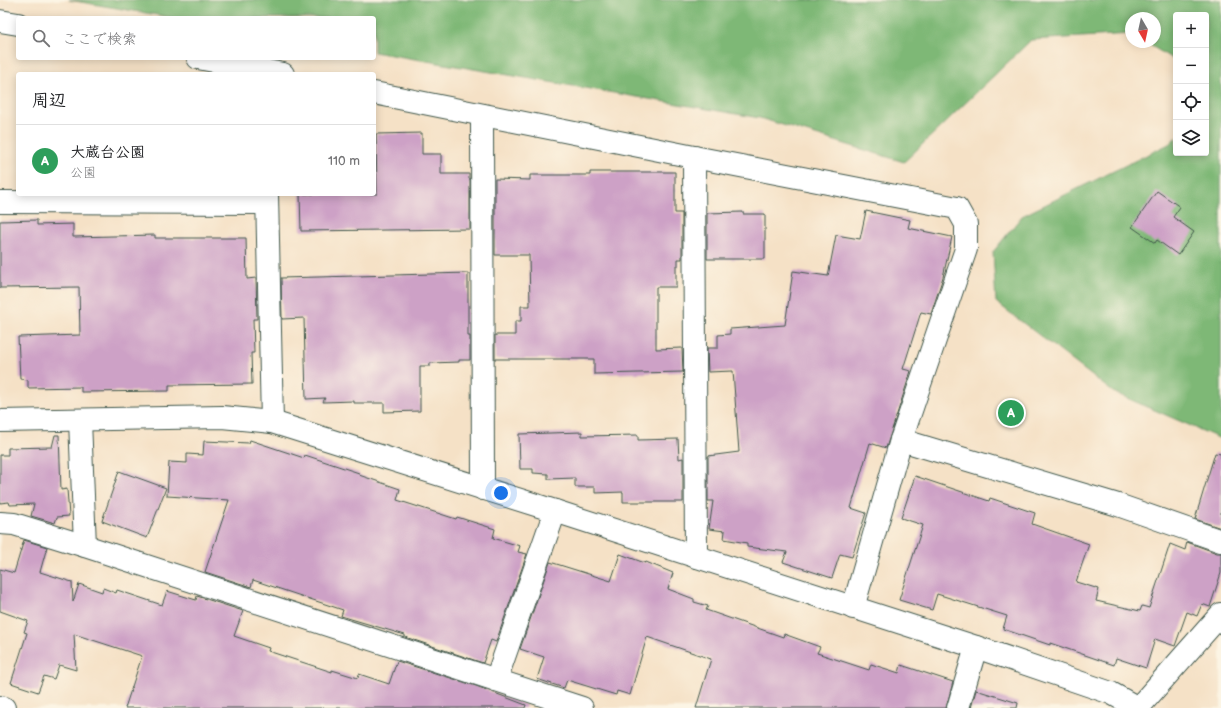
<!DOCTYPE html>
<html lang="ja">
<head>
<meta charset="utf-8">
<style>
  body { margin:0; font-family:"Balsamiq Sans","Klee One",sans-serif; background:#f6f6f6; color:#202124 }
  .controls { position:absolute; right:12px; top:12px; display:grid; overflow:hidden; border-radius:4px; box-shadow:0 2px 10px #0003 }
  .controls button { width:36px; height:36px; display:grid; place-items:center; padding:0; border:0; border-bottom:1px solid #e0e0e0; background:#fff; color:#202124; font:20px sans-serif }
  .compass { position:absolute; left:1125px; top:12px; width:36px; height:36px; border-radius:50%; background:#fff; box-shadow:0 2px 10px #0003; rotate:171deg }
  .you { position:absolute; left:501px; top:493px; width:14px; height:14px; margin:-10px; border:3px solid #fff; border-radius:50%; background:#1a73e8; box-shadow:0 0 0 6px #1a73e833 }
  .badge { display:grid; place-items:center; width:26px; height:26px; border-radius:50%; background:#db2777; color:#fff; font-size:13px; font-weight:700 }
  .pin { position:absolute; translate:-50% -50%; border:2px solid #fff; box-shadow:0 1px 4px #0006 }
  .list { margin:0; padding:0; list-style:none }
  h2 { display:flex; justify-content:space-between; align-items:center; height:52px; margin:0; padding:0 16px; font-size:17px }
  h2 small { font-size:13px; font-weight:400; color:#757577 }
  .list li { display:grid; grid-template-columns:26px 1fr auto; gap:12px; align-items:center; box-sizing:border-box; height:72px; padding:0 16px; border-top:1px solid #e0e0e0 }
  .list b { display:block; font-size:15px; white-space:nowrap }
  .list p { margin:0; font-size:13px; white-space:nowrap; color:#757577 }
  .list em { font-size:13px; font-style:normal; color:#757577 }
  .icon { flex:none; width:22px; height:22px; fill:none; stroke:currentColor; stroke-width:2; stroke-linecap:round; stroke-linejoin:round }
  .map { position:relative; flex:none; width:1221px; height:708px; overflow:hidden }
  .search { position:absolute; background:#fff; box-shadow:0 2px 10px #0003; left:16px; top:16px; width:360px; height:44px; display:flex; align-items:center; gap:10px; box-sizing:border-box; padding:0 14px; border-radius:4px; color:#757577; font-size:15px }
  .panel { position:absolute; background:#fff; box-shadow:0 2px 10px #0003; left:16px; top:72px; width:360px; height:124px; border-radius:4px }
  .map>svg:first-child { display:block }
</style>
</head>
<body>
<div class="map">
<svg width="1221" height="708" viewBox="0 0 1221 708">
  <rect width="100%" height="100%" fill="#fcf5e5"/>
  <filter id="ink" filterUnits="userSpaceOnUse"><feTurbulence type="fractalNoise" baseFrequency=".025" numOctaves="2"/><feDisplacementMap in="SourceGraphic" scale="8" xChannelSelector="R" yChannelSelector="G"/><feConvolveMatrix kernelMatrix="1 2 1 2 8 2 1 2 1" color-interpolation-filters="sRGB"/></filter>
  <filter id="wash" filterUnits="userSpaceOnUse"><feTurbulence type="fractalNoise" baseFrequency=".012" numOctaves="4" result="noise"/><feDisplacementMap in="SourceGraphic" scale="16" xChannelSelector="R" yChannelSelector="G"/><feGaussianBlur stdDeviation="0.9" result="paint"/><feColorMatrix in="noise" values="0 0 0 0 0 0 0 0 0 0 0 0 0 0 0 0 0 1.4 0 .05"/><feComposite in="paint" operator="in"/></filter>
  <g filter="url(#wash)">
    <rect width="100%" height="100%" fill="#f5e1c6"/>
    <path fill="#7eb876" stroke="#4e7a55" d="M69 0H1221V439L1113 392 996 302 993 252 1022 216 1169 144 1176 137V153H1206V15H1176V61L1145 42H1155V18H1131V34L1031 40 904 162 760 118 374 52V18H175Z"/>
    <g id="blocks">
      <g fill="#cda1c6">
        <path d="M422 133V154H441V174H469V179H470V229L301 231 300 194H377L376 134Z"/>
        <path d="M590 172H675V213H682V259H678V266H676V287H656V349L682 348 683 372 594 374V359H495V335H515V321H521V306H530L529 255H495V179L530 180V175H590Z"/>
        <path d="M1157 191 1180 207 1173 217 1194 232 1178 255 1157 240 1155 243 1132 227Z"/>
        <path d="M866 211 910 220 908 228 952 237 943 277 931 314 921 312 903 369 911 371 886 448 870 443 851 508 866 513 852 557 840 554 832 578 783 562 787 552 747 547V543L724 539 725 531 709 529 713 501H708V456L739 452 733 371 708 372 707 348H718V335L730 334V329L785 325 793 271 828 276 836 235 860 239Z"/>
        <path d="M743 212V214H765V259H707V213Z"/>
        <path d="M37 220V225L73 224V237L155 235V238H246L247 279 256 278 257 319H253L254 353H251L252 384 169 385V391L81 392V387L28 388V380L20 379 18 337 80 335 79 287 0 288V221Z"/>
        <path d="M468 273V336H470V360H459V362L430 363V366H420V411L384 412V403H354V401L323 402 325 398 306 399 304 318 282 319 281 278Z"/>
        <path d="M582 432V436L638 435V440L678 439 679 459 683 458V502H623V492L595 493V487H575V478L548 479V474L533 473V469H520L519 434Z"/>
        <path d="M55 435H59L61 490 67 489 69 516 57 517 55 523 31 516 34 504 10 505 9 502 0 503V455H8V448L52 447Z"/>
        <path d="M250 440 304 458 305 455 359 473V475L400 489 397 500 456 519 457 517 495 529 493 538 520 546 518 552 527 554 496 642 491 640 483 663 405 637V635L341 616 343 610 253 580 251 587 205 572 229 500 167 496 169 462 187 463V454L203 455 204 441 249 443Z"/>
        <path d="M1215 453 1221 454V528L1195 519Z"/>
        <path d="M119 471 166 488 147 538 102 521Z"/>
        <path d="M915 476 989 501 990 498 1035 513 1032 524 1089 544 1076 582 1099 589 1096 601 1140 611 1142 606 1149 608 1170 544 1185 550 1187 542 1217 553H1221V573L1210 607 1202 604 1197 616 1187 612 1175 646 1155 639 1146 668 1116 658 1114 665 1050 643V645L1003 629 1007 616 937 594 932 610 899 600 923 525 901 518Z"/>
        <path d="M24 540 47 547 40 572 72 582 73 602 79 584 102 592 103 588 116 593 117 590 162 605 167 591 196 600 197 596 243 611 234 636 269 648 268 651 332 672V670L358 678 359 674 389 684 397 661 476 686 526 705 525 708H125L142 656 74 634 76 670 59 665 54 679 44 676 38 692 11 683 27 633 24 632 28 621 0 611V569L14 573Z"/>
        <path d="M620 554 645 563 646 562 673 573 668 589 694 599V602L708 606 706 610 783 637 784 634 820 647 817 653 869 670 871 664 899 673 901 665 953 682 946 708H696L711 659 647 637 630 695 617 691 616 695 567 680 564 688 537 679 544 657 520 649 550 562 611 581Z"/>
        <path d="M976 690 1018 703 1017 708H971Z"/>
      </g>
    </g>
  </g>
  <g filter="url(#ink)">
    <use href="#blocks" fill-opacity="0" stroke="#3f564a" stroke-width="1"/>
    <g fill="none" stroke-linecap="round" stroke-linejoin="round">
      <g stroke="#3f564a" stroke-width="24">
        <g id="minor">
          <path d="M0 21 18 24"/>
          <path d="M198 58 283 74"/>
          <path d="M374 93 694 157 957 208 966 224V249L901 440 853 608"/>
          <path d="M482 115 483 489"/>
          <path d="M694 157 696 557"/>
          <path d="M267 194 272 422"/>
          <path d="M0 202 266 203"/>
          <path d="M80 420 85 546"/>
          <path d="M0 421 222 417 272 422 555 511 976 647 1111 693 1138 708"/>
          <path d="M901 440 1118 505 1221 541"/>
          <path d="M0 523 14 524 85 546 582 708"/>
          <path d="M496 680 555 511"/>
          <path d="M0 707 4 708"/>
          <path d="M958 708 976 647"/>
          <path d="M1138 708 1221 614"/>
        </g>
      </g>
      <use href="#minor" stroke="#fff" stroke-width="22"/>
    </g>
  </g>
</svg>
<div class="controls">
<button>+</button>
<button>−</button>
<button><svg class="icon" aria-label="locate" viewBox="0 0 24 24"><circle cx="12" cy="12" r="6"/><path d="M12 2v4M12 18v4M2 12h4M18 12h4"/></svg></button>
<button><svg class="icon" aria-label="layers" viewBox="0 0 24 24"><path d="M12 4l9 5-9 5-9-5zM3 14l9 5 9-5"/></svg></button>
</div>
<svg class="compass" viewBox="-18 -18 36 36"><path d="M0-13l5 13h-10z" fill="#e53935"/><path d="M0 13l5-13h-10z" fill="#757577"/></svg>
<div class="you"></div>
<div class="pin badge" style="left:1011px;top:413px;background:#2e9e5b">A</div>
<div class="search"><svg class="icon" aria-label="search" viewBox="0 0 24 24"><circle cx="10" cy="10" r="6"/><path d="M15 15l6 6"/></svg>ここで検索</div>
<section class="panel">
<h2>周辺<small></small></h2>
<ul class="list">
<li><span class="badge" style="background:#2e9e5b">A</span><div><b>大蔵台公園</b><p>公園</p></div><em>110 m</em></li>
</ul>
</section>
</div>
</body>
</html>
